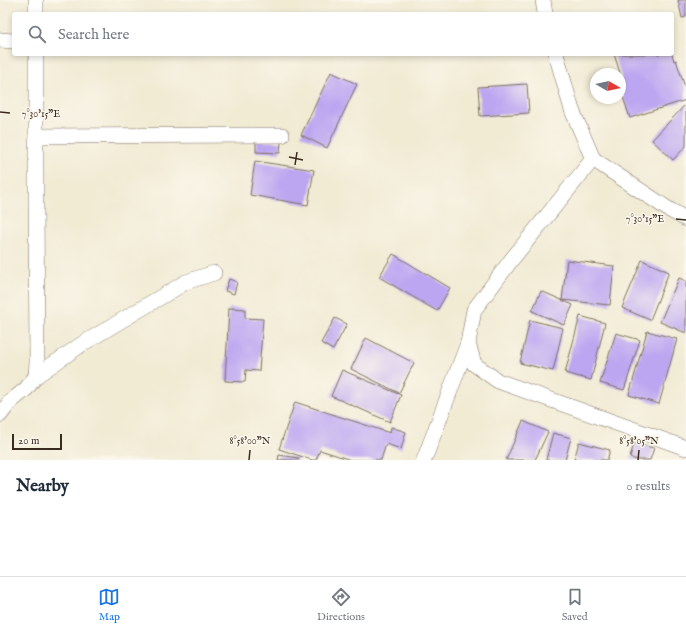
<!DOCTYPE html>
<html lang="en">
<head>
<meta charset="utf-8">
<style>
  body { margin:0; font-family:"IM FELL English",serif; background:#f6f6f7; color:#1f2937 }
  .compass { position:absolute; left:590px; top:68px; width:36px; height:36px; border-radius:50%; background:#fff; box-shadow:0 2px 6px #0003; rotate:99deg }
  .scale { position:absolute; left:12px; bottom:10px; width:50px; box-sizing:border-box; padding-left:4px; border:2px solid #3b2a1e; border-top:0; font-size:11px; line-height:14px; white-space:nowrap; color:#3b2a1e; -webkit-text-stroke:3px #fbf7ec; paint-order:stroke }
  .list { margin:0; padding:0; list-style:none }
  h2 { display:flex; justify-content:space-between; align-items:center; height:52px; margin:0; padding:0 16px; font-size:17px }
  h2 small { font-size:13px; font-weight:400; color:#747a83 }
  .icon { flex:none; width:22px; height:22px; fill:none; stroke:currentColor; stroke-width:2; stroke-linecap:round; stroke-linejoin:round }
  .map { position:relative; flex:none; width:686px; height:460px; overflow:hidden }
  .search { position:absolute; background:#fff; box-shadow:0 2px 6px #0003; left:12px; right:12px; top:12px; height:44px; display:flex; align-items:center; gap:10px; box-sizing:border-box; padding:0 14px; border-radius:4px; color:#747a83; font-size:15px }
  .sheet { height:116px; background:#fff }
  nav { display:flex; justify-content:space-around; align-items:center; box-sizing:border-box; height:56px; border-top:1px solid #e0e1e3; background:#fff; font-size:11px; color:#747a83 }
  nav a { display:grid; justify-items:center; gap:2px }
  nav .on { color:#1a73e8 }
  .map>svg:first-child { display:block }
</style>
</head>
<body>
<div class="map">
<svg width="686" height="460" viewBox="0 0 686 460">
  <rect width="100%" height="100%" fill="#fbf7ec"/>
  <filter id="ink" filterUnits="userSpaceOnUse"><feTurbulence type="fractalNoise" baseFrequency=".025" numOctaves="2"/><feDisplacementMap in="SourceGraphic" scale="8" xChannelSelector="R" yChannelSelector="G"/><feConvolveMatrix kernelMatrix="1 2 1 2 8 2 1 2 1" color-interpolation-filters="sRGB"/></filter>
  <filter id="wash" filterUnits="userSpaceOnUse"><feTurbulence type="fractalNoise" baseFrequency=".012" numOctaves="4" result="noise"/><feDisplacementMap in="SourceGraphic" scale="16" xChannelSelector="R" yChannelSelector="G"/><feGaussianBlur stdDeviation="0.9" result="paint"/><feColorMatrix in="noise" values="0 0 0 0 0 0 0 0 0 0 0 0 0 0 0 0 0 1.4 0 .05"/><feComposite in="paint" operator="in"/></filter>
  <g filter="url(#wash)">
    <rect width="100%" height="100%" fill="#f1ebd4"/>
    <g id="blocks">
      <g fill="#bca6f1">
        <path d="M678 0H686V17L682 18Z"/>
        <path d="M614 54H672L674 61 676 60 686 90V100L630 118 620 88 621 76Z"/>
        <path d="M331 72 357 84 327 148 301 135Z"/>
        <path d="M527 84 529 113 480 116 478 87Z"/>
        <path d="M686 104V146L673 160 652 140Z"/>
        <path d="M256 141 281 142 280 153 256 152Z"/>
        <path d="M255 161 314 170 308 205 250 195Z"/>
        <path d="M393 254 450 288 437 311 379 277Z"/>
        <path d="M567 260 614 266 610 305 562 300Z"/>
        <path d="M642 260 669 272 650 320 622 308Z"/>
        <path d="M679 278 686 281V333L660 322Z"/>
        <path d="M229 279 237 282 234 294 225 291Z"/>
        <path d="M541 291 573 305 564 325 532 311Z"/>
        <path d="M229 308 245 309V318L263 319 259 371 246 370 245 382 225 381Z"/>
        <path d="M580 316 605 323 591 380 565 373Z"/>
        <path d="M335 318 347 324 333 350 321 343Z"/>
        <path d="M530 320 563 328 553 371 520 363Z"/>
        <path d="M647 331 677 339 659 404 629 395Z"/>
        <path d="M616 333 640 340 624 390 600 383Z"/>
        <path d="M366 338 414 363 399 393 351 369Z"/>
        <path d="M342 370 401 395 390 422 331 396Z"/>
        <path d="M295 402 390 433 391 427 406 432 401 449 386 444 381 460H351L320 450 316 460H312L279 449Z"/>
        <path d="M523 421 548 432 535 460H506Z"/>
        <path d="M553 433 571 438 565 460H546Z"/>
        <path d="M579 442 610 450 607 460H574Z"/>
        <path d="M634 443 654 448 650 460H638L630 458Z"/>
        <path d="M279 455 299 458V460H278Z"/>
      </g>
    </g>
  </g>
  <g filter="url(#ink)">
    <use href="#blocks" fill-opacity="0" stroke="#7b6e5e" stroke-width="1"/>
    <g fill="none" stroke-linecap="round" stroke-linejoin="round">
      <g stroke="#7b6e5e" stroke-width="16">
        <g id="street">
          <path d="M543 0 545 14"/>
          <path d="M36 14V0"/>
          <path d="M0 40 14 41"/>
          <path d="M556 54 572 110 593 159 668 209 686 219"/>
          <path d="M36 136 282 135"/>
          <path d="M593 159 512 259 474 310 468 343 474 364 498 381 686 448"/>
          <path d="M36 376 82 344 186 282 214 273"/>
          <path d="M0 415 10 402 26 389 36 376 37 362 36 204V54"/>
          <path d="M424 460 468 343"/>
        </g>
      </g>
      <use href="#street" stroke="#fff" stroke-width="15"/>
    </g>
  </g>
  <path fill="none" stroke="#3b2a1e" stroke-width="1.5" d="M0 112 10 113M289 157 303 160M295 165 297 152M676 219 686 220M249 460 250 450M638 460 639 450"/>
  <g font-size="10" text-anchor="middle" fill="#3b2a1e" stroke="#fbf7ec" stroke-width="3" stroke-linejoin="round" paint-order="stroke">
    <text x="41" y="117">7°30'15"E</text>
    <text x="645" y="222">7°30'15"E</text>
    <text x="250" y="444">8°58'00"N</text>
    <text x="639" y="444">8°58'05"N</text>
  </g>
</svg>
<svg class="compass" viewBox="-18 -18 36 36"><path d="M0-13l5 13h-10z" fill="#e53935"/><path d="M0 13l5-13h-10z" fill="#747a83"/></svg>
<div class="scale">20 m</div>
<div class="search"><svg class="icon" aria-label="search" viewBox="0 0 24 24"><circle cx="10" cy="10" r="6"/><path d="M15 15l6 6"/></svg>Search here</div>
</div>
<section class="sheet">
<h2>Nearby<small>0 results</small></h2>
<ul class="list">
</ul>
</section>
<nav>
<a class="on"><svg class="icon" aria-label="map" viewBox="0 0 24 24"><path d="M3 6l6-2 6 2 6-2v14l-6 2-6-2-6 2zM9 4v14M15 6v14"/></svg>Map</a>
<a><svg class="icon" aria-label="directions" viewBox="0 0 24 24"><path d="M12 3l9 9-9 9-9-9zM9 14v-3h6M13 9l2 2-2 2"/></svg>Directions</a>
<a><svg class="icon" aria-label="saved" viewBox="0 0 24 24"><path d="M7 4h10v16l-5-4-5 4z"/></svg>Saved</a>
</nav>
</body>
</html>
